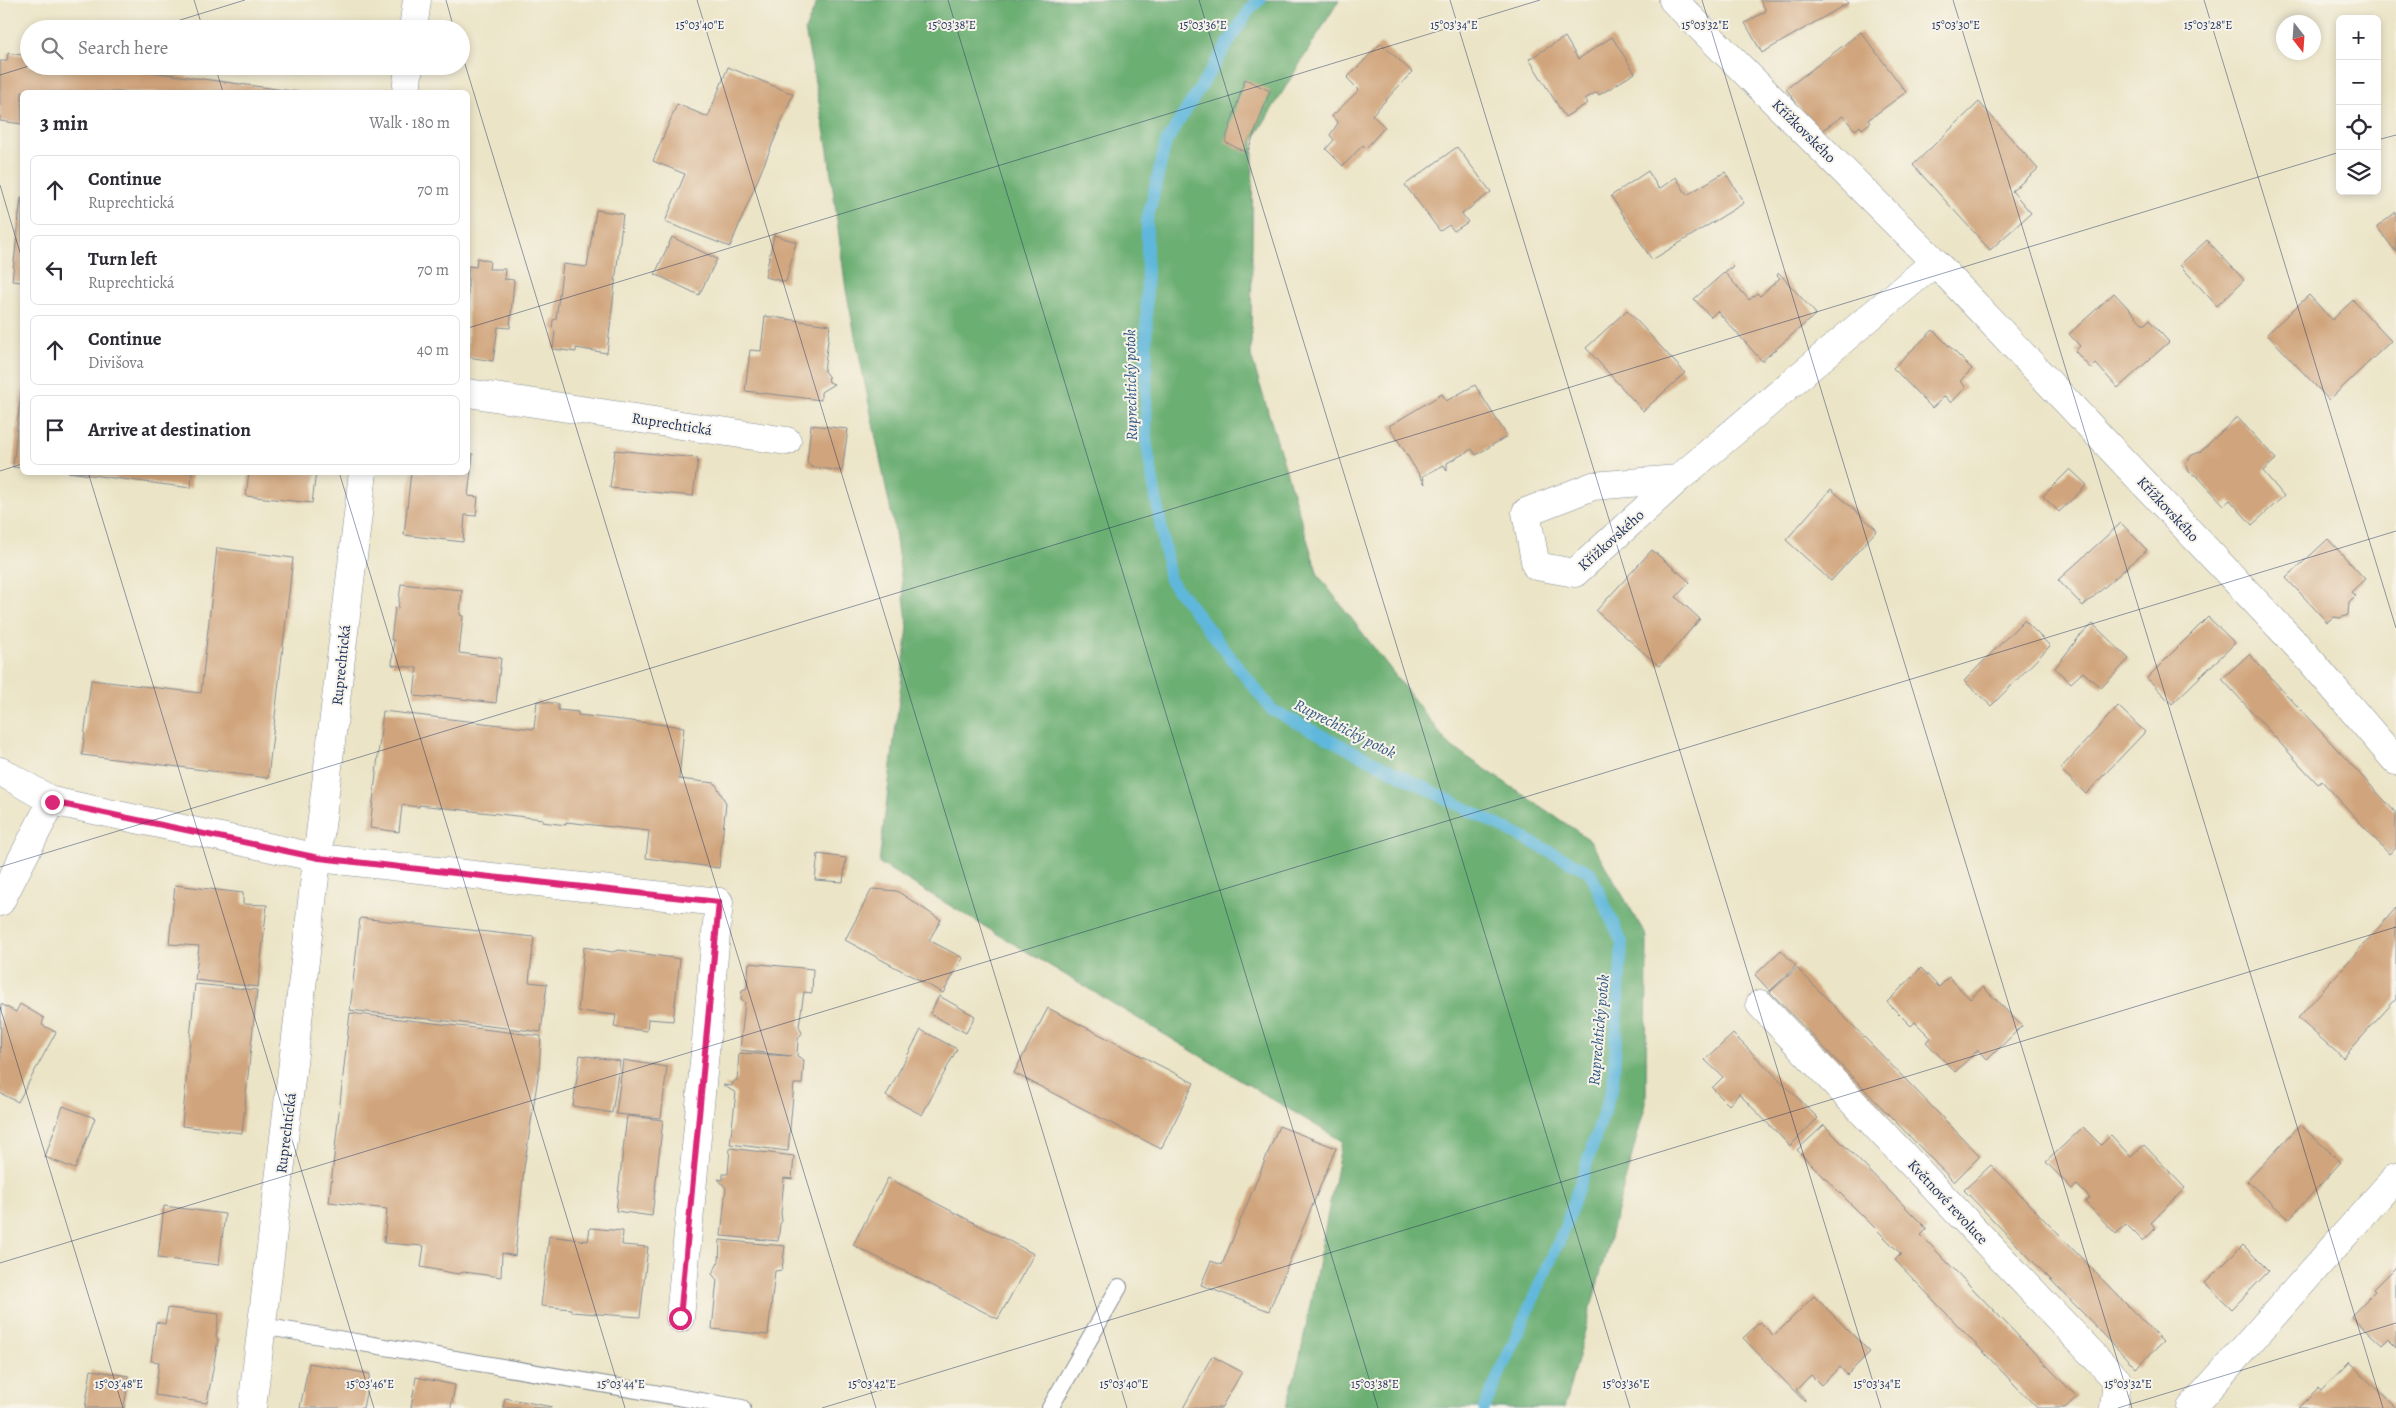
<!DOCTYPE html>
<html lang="en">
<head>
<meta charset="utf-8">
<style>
  body { margin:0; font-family:Alegreya,serif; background:#f2f2f3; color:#2b2b33 }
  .controls { position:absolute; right:15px; top:15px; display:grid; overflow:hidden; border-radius:8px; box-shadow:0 2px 8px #0003 }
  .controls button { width:45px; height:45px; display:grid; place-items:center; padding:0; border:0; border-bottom:1px solid #e1e1e2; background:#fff; color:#2b2b33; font:25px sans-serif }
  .compass { position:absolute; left:2276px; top:15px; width:45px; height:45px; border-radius:50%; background:#fff; box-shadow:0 2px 8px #0003; rotate:163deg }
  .stop { position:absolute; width:15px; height:15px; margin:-11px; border:4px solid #db2777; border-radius:50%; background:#fff }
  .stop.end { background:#db2777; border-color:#fff; box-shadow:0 1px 5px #0008 }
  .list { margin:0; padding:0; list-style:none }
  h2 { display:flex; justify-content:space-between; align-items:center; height:65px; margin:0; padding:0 20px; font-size:21px }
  h2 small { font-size:16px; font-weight:400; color:#7c7c81 }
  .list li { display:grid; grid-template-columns:32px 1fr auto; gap:15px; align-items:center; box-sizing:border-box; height:70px; margin:0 10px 10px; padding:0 10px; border:1px solid #e1e1e2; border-radius:8px }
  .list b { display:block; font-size:19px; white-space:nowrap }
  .list p { margin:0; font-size:16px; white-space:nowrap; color:#7c7c81 }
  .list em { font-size:16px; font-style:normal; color:#7c7c81 }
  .icon { flex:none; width:28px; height:28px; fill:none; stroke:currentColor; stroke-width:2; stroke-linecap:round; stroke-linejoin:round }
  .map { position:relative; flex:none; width:2396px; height:1408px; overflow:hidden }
  .search { position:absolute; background:#fff; box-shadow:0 2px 8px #0003; left:20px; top:20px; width:450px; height:55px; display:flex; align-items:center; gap:12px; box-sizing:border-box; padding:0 18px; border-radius:28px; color:#7c7c81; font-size:19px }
  .panel { position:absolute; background:#fff; box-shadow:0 2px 8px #0003; left:20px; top:90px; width:450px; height:385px; border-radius:8px }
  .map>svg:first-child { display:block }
</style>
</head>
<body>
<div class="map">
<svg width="2396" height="1408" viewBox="0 0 2396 1408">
  <rect width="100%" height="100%" fill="#f7f3e8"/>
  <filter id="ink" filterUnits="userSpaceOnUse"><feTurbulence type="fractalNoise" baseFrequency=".02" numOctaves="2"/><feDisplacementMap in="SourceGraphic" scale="10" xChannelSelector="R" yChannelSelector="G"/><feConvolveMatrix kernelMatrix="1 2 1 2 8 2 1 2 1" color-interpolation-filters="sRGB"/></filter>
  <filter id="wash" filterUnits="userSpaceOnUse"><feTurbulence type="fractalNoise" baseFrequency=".0096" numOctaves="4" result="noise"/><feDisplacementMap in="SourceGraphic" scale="20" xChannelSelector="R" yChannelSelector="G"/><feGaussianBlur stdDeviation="1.12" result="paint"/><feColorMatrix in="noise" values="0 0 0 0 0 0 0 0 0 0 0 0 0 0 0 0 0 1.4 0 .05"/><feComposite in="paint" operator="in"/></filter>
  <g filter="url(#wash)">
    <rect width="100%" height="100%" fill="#ebe4c6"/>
    <path fill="#6caf73" stroke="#446f68" d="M818 0H1339L1253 140 1251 356 1318 575 1448 744 1590 840 1647 937 1646 1103 1564 1408H1286L1300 1357 1342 1141 879 863 908 627 895 532 846 290 828 150 805 30Z"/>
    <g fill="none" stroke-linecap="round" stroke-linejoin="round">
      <path stroke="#5fb7dc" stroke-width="12" d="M1260 0 1251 7 1166 142 1147 221 1146 440 1170 580 1272 710 1590 872 1622 943 1613 1085 1565 1228 1484 1408"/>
    </g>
    <g id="blocks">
      <g fill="#d0a47c">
        <path d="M1760 0H1846L1848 3 1762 53 1745 23 1766 11Z"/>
        <path d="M1861 32 1906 92 1868 120 1870 123 1862 129 1860 126 1855 130 1843 116 1818 133 1786 89Z"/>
        <path d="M1565 37 1578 59 1612 37 1635 73 1599 95 1597 92 1585 99 1588 103 1565 117 1529 59Z"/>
        <path d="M1381 43 1412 72 1372 115 1385 127 1366 148 1363 145 1343 166 1326 149 1334 140 1330 135 1338 123 1332 116 1359 90 1347 78Z"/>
        <path d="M8 53 29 56V66H107L299 92H22V124L0 121V61H7Z"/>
        <path d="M728 67 793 94 730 247 665 222 685 174 653 161 677 104 708 117Z"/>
        <path d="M1245 79 1270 91 1247 153 1225 142Z"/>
        <path d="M1979 102 2038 169 2012 191 2031 213 1990 250 1913 165Z"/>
        <path d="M1457 147 1491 192 1462 214 1468 222 1454 231 1449 225 1440 231 1405 185Z"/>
        <path d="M1648 171 1659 189 1676 177 1687 195 1725 172 1744 203 1652 260 1611 196Z"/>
        <path d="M21 198H22V282L12 281Z"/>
        <path d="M596 210 623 214 607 353 576 348V352L553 349 555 331 552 328 553 320 556 319 563 264 587 267Z"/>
        <path d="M2396 212V252L2377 227Z"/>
        <path d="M774 235 796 242 786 282 765 277Z"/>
        <path d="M672 237 717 259 699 295 655 274Z"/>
        <path d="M2207 240 2244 280 2217 306 2180 265Z"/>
        <path d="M477 258 490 261 489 269H505L504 279 514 280 510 328 498 327 493 361 468 357V266L476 267Z"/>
        <path d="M1732 266 1733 267 1726 274 1749 300 1757 293 1760 296 1780 278 1777 275 1779 273 1816 314 1762 361 1717 311 1711 317 1694 299Z"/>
        <path d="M2114 293 2144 325 2149 320 2169 342 2118 388 2096 364 2091 369 2075 351 2080 346 2069 334Z"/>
        <path d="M2309 295 2332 320 2353 300 2391 341 2329 400 2267 334Z"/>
        <path d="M1627 310 1685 373 1643 411 1586 348Z"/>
        <path d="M765 316 830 325 824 371 828 376 829 382 834 384 821 392V400L745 391 750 350 761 351Z"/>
        <path d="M1933 330 1972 369 1960 381 1966 387 1951 403 1945 396 1932 408 1893 368Z"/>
        <path d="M1475 385 1507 436 1476 455 1472 449 1447 463V471L1444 465 1423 476 1425 484 1389 426 1442 394 1446 401Z"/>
        <path d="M21 390H22V468L13 467Z"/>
        <path d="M2237 417 2276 459 2263 471 2284 496 2252 525 2230 500 2224 505 2198 477 2189 472 2186 463 2192 455 2200 452Z"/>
        <path d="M811 425 848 429 842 471 811 467 807 463Z"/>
        <path d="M615 450 698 458 693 496 610 488Z"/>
        <path d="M468 453 473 454 468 496 478 497 476 516 465 515 463 542 404 535 411 472H468Z"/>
        <path d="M2070 469 2087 485 2059 512 2043 496Z"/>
        <path d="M68 472H192L191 488Z"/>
        <path d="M249 472H316L312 503 246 496Z"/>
        <path d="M1831 489 1877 530 1831 581 1786 540Z"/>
        <path d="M2121 523 2147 550 2083 606 2058 580Z"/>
        <path d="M2328 539 2365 579 2351 592 2355 596 2349 602 2348 615 2340 618 2334 617 2327 622 2286 578Z"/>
        <path d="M217 548 293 558 268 778 82 755 91 680 201 693Z"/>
        <path d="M1652 550 1690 582 1676 597 1700 619 1659 666 1596 611Z"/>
        <path d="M401 584 462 590 460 615 463 616 459 653 501 658 496 703 435 696V698L414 696 417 668 392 665 394 640H391L395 608 398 609Z"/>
        <path d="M2208 617 2235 643 2172 704 2147 678Z"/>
        <path d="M2024 620 2050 646 1991 706 1964 681Z"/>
        <path d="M2093 624 2129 659 2101 688 2083 672 2071 683 2055 668 2079 637Z"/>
        <path d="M2249 654 2396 813V848L2389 854 2322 781 2318 784 2302 767 2222 679Z"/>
        <path d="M537 701 558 704V710L578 712V715L684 727 679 779 715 783 726 803 719 868 646 858 649 831 566 822V825L542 822 543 819 419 805V807L402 805 399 832 370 828 383 711 534 729Z"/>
        <path d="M2118 706 2145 732 2086 794 2060 769Z"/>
        <path d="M818 854 846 858 843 882 815 880Z"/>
        <path d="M175 885 243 893V904L267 905 258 987 195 980 199 946 169 944Z"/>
        <path d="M872 889 897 891 941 920 929 940 963 958 943 993 845 940Z"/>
        <path d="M2396 908V999L2343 1058 2298 1018Z"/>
        <path d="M360 918 534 937 529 982 547 984 541 1032 350 1010Z"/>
        <path d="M584 947 612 952 619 950 680 959 673 1021 648 1019 647 1031 614 1027 616 1015 578 1011Z"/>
        <path d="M1781 950 1796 966 1770 991 1755 975Z"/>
        <path d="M749 963 813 969 812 993 804 992 799 1026 802 1033 798 1039 797 1056 804 1060 802 1084H794L788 1151 730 1144 736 1093 723 1085 732 1086 733 1082 737 1080 739 1053 791 1056 740 1050 745 1002 741 999 742 990 747 988Z"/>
        <path d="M1797 968 1980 1156 1954 1182 1770 992Z"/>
        <path d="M1921 968 1939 987 1949 977 1970 999 1983 987 2022 1026 1987 1060 1978 1050 1955 1072 1926 1042 1931 1038 1915 1022 1911 1026 1887 1002Z"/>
        <path d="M195 984 257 990 242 1133 182 1126Z"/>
        <path d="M939 996 975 1016 966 1033 930 1014Z"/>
        <path d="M1 1004 16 1012 20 1004 44 1018 42 1025 56 1032 18 1102 0 1093Z"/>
        <path d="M1048 1008 1194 1083 1161 1149 1014 1073Z"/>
        <path d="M350 1013 541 1036 539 1070 524 1168 515 1256 502 1253 501 1277 464 1272 458 1274 421 1267 424 1246 384 1243 387 1209 329 1202Z"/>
        <path d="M921 1030 957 1049 922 1115 886 1096Z"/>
        <path d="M1733 1034 1818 1118 1790 1146 1739 1094 1729 1105 1712 1088 1723 1077 1705 1060Z"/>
        <path d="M580 1055 620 1061 612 1113 573 1106Z"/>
        <path d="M623 1060 667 1067 661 1118 616 1114Z"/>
        <path d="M63 1106 95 1118 75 1169 45 1157Z"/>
        <path d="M627 1116 663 1120 652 1216 616 1211Z"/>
        <path d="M1824 1125 1927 1229 1921 1235 2077 1397 2065 1408H2037L1895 1260 1901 1254 1797 1150Z"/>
        <path d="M2300 1125 2341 1162 2289 1219 2247 1181Z"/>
        <path d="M1279 1126 1336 1148 1269 1311 1201 1285 1211 1261 1222 1265Z"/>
        <path d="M2083 1127 2101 1145 2111 1135 2131 1157 2144 1145 2185 1188 2151 1223 2156 1228 2143 1241 2126 1224 2116 1234 2085 1202 2090 1198 2077 1185 2072 1189 2046 1162Z"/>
        <path d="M730 1148 794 1156 792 1179 784 1178 781 1213 782 1221 780 1224 778 1241 721 1236 726 1188 718 1179 723 1180V1174H728Z"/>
        <path d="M1991 1165 2163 1342 2136 1368 1964 1190Z"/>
        <path d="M888 1178 1034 1254 998 1319 853 1245Z"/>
        <path d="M164 1206 225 1214 219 1265 158 1258Z"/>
        <path d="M590 1228 623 1231 622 1245 648 1247 640 1317 571 1312V1309L541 1306 549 1236 588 1241Z"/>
        <path d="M720 1240 785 1246 782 1270 775 1271 768 1335 712 1329 717 1280 712 1274 719 1261Z"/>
        <path d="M2243 1245 2269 1271 2232 1309 2205 1283Z"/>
        <path d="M2396 1266V1347L2388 1339 2382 1345 2351 1316 2375 1291 2373 1289Z"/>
        <path d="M1814 1296 1870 1352 1847 1375 1840 1367 1821 1385 1811 1375 1796 1390 1805 1400 1804 1401 1743 1338 1760 1322 1774 1336Z"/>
        <path d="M168 1308 219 1314 216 1336 218 1340 207 1403 155 1395 159 1362 151 1361 156 1322 165 1324Z"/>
        <path d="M1212 1356 1242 1372 1221 1408H1183Z"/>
        <path d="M2349 1362 2396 1408H2298L2318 1388 2321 1391Z"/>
        <path d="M309 1363 370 1374 363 1408H300Z"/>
        <path d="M91 1370 129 1376 124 1408H85Z"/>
        <path d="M416 1377 455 1385 451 1408H411Z"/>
        <path d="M505 1398 552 1407 551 1408H503Z"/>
      </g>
    </g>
  </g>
  <g filter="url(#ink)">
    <use href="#blocks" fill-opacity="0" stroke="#838a92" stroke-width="1"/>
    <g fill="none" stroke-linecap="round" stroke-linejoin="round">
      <g stroke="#838a92" stroke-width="18">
        <g id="service">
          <path d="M262 1326 742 1408"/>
          <path d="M1050 1408 1119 1287"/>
        </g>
      </g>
      <g stroke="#838a92" stroke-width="29">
        <g id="minor">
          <path d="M1673 0 1935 262 2304 653 2396 761"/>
          <path d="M413 29 417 0"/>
          <path d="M406 92 409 66"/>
          <path d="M468 393 787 441"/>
          <path d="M1678 479 1593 486 1526 512 1536 566 1575 573 1678 479 1935 262"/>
          <path d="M0 771 52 801 319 858 719 902 680 1318"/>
          <path d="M0 902 52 801"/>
          <path d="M1760 1004 2117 1380 2114 1408"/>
          <path d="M252 1408 363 472"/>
          <path d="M2191 1408 2396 1177"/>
        </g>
      </g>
      <use href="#service" stroke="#fff" stroke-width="16"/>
      <use href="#minor" stroke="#fff" stroke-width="28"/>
    </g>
  </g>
  <g fill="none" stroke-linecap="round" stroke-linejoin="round" filter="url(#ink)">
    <path stroke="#db2777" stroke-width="6" d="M52 802 319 858 719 902 680 1318"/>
  </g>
  <path fill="none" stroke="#1b2f5e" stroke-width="1" stroke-opacity="0.45" d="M194 0 203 29M446 0 454 29M697 0 1127 1408M948 0 1378 1408M1199 0 1630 1408M1450 0 1881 1408M1702 0 2132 1408M1953 0 2383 1408M2204 0 2396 628M151 29 245 0M461 51 876 1408M215 66 223 92M0 75 29 66M2377 140 2396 135M0 185 22 259M468 328 1540 0M0 471 22 464M88 472 374 1408M339 472 625 1408M0 867 2340 152M0 1007 123 1408M0 1263 2396 531M822 1408 2396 927M2118 1408 2396 1323"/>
  <g text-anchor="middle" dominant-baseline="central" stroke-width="4" stroke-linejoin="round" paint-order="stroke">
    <g font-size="15" fill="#1b2f5e" stroke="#f7f3e8">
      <text transform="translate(1804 131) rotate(45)">Křížkovského</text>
      <text transform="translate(672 424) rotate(9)">Ruprechtická</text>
      <text transform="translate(2168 509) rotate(47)">Křížkovského</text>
      <text transform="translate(1611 540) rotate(-42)">Křížkovského</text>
      <text transform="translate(341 665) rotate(-84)">Ruprechtická</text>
      <text transform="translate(286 1133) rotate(-83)">Ruprechtická</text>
      <text transform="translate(1948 1202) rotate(47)">Květnové revoluce</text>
    </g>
    <g font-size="16" font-style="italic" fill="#2f5884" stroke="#f7f3e8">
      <text transform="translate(1131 385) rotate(-91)">Ruprechtický potok</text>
      <text transform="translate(1345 729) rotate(27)">Ruprechtický potok</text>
      <text transform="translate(1599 1030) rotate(-85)">Ruprechtický potok</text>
    </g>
  </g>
  <g font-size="12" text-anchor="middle" fill="#1b2f5e" stroke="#f7f3e8" stroke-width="4" stroke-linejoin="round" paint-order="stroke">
    <text x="700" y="29">15°03'40"E</text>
    <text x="952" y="29">15°03'38"E</text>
    <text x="1203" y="29">15°03'36"E</text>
    <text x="1454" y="29">15°03'34"E</text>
    <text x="1705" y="29">15°03'32"E</text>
    <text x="1956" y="29">15°03'30"E</text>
    <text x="2208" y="29">15°03'28"E</text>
    <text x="119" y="1388">15°03'48"E</text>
    <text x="370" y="1388">15°03'46"E</text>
    <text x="621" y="1388">15°03'44"E</text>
    <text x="872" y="1388">15°03'42"E</text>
    <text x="1124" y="1388">15°03'40"E</text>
    <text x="1375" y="1388">15°03'38"E</text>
    <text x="1626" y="1388">15°03'36"E</text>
    <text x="1877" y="1388">15°03'34"E</text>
    <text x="2128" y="1388">15°03'32"E</text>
  </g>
</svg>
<div class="controls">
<button>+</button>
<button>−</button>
<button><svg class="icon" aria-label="locate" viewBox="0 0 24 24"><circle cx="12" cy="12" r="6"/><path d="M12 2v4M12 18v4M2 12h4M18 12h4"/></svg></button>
<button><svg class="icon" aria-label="layers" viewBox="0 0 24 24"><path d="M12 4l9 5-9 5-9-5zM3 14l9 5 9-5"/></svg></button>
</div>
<svg class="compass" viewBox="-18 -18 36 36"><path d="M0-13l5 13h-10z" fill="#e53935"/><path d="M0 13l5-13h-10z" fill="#7c7c81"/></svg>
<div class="stop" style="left:680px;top:1318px"></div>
<div class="stop end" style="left:52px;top:802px"></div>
<div class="search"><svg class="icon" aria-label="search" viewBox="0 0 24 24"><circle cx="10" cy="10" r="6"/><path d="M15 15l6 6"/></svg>Search here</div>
<section class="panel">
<h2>3 min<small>Walk · 180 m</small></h2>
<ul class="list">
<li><svg class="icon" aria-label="ahead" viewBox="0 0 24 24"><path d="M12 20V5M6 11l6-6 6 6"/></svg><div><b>Continue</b><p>Ruprechtická</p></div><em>70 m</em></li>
<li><svg class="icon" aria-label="left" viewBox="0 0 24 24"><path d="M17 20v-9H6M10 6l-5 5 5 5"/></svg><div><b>Turn left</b><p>Ruprechtická</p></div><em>70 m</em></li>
<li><svg class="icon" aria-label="ahead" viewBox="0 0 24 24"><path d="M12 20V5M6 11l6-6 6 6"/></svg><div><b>Continue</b><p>Divišova</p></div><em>40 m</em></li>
<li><svg class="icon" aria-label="arrive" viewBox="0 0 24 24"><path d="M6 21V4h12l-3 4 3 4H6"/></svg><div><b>Arrive at destination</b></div></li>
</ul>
</section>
</div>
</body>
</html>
